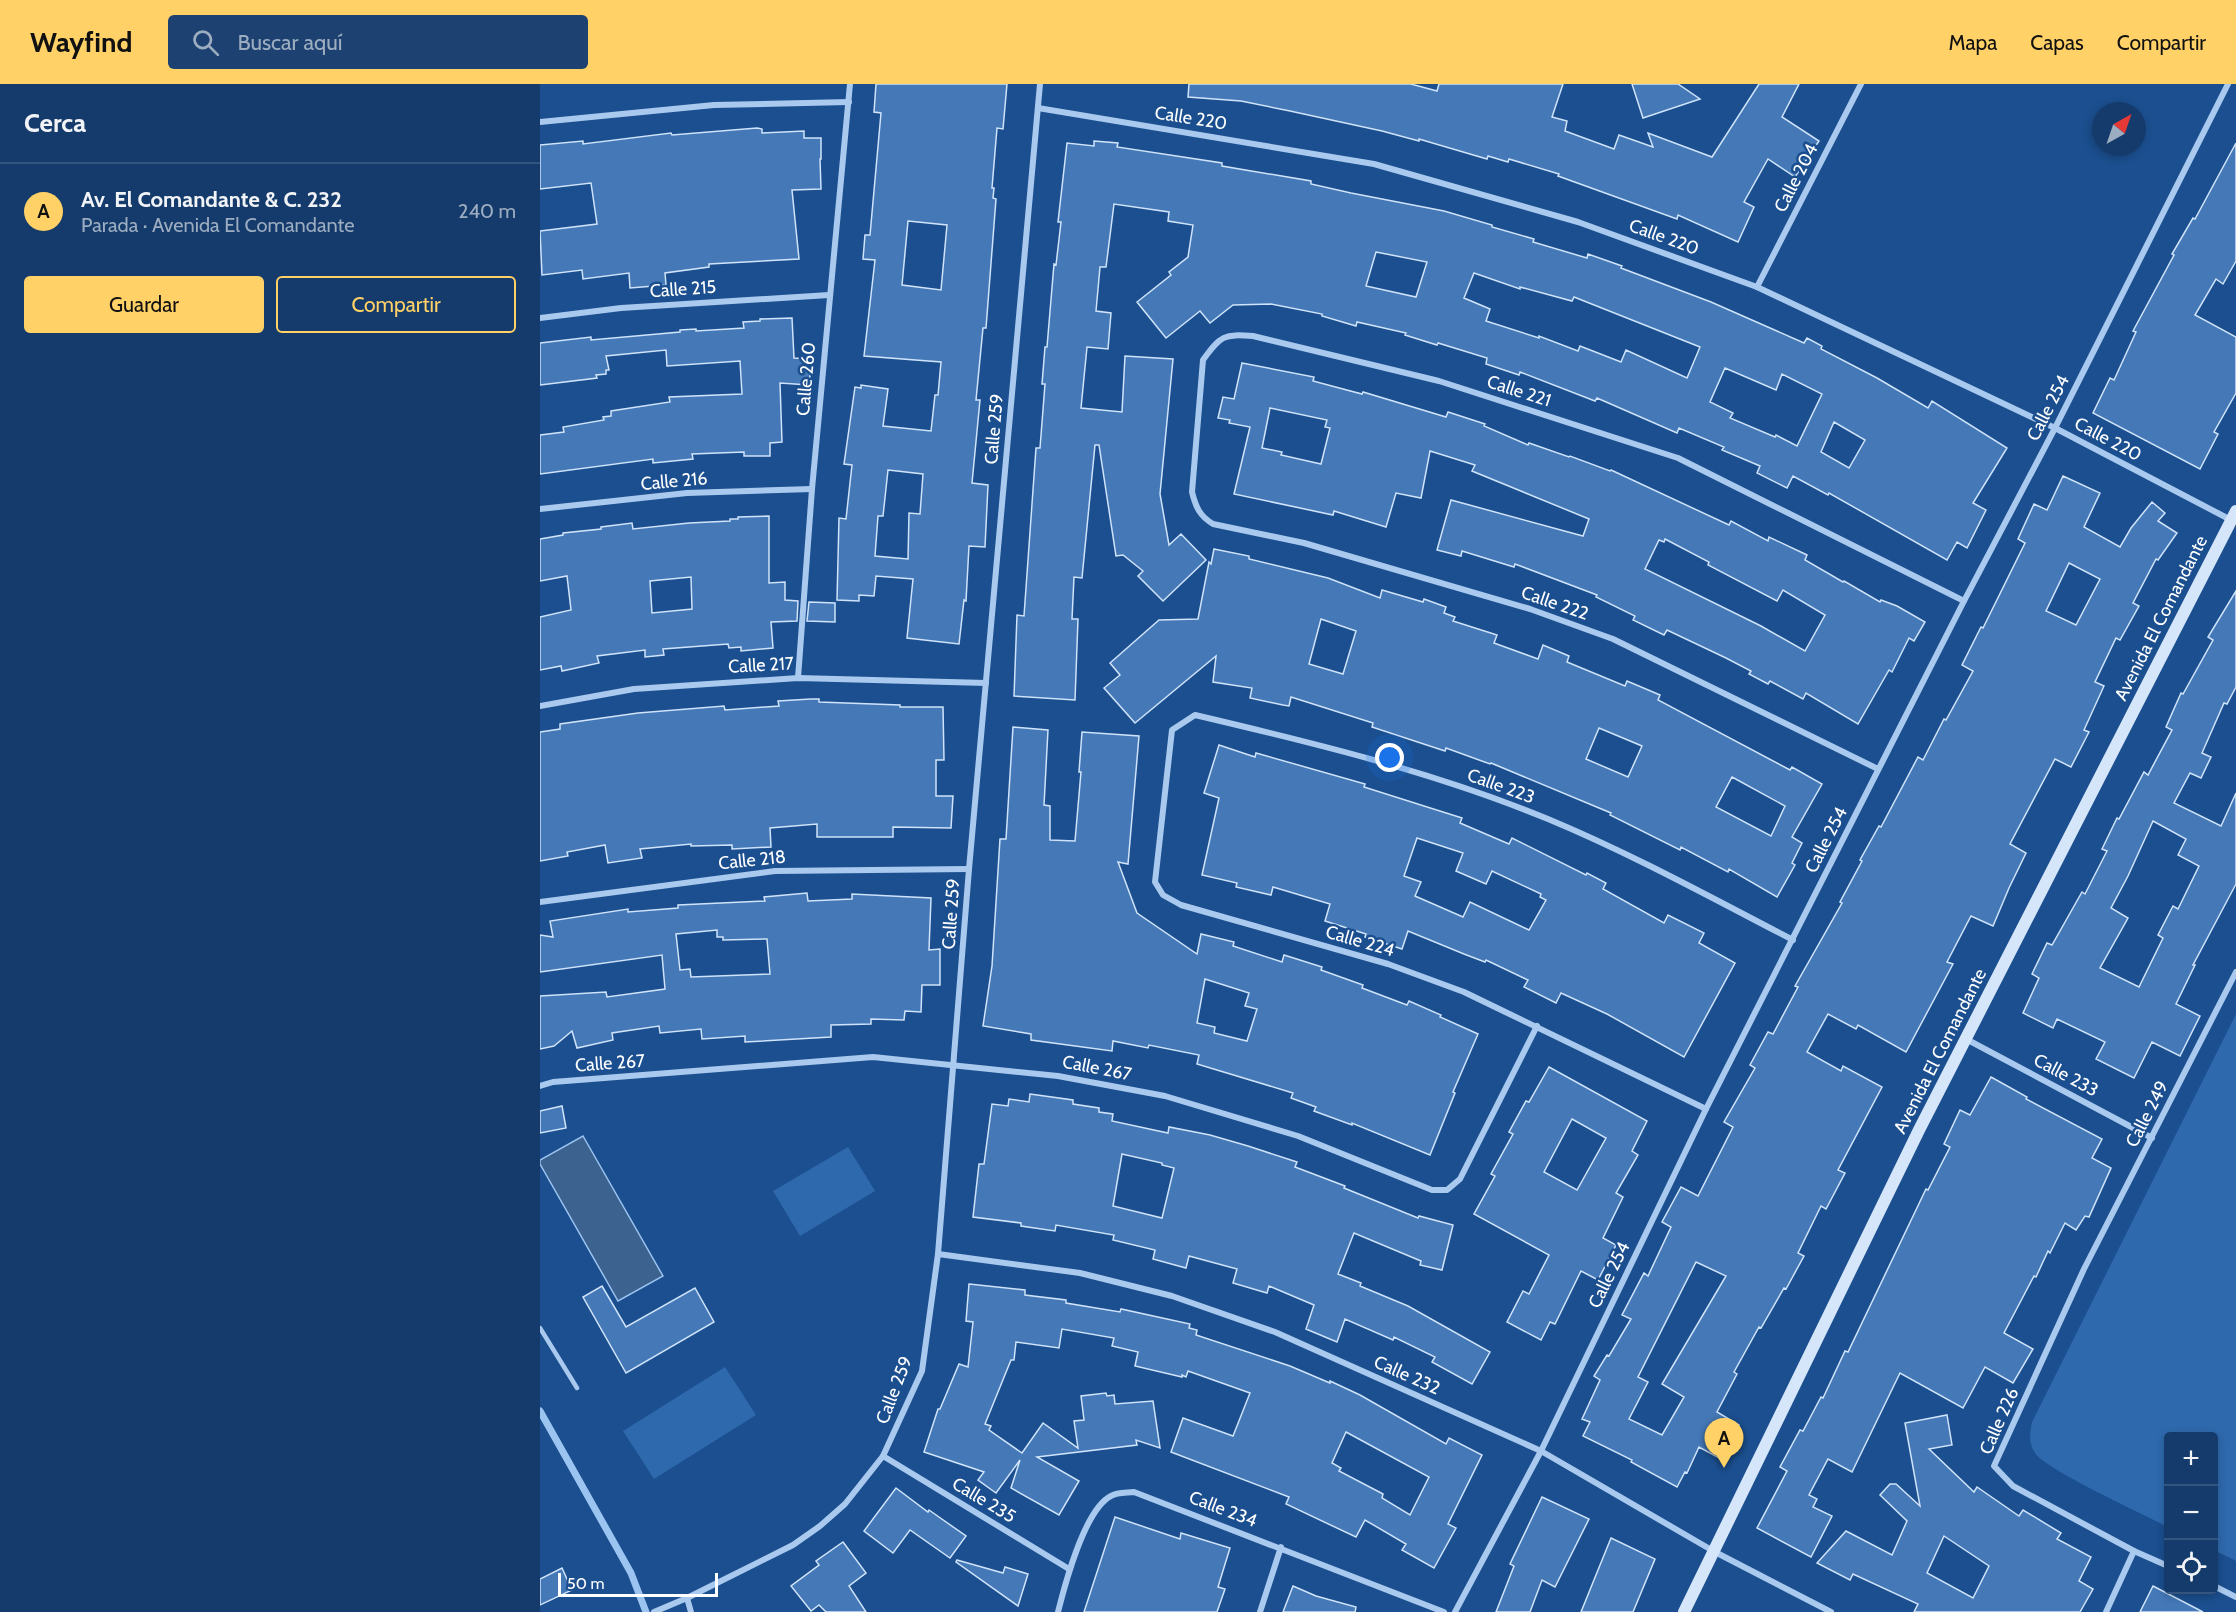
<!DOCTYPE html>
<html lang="es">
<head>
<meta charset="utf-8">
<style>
  body { margin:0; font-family:Cabin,sans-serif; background:#1d4271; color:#f1f3f6 }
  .controls { position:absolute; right:18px; bottom:18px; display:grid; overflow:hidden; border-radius:6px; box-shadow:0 3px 9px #0003 }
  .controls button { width:54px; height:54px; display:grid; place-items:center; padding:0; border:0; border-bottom:2px solid #33557e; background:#143b6b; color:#f1f3f6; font:30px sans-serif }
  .compass { position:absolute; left:1552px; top:18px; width:54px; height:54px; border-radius:50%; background:#143b6b; box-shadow:0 3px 9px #0003; rotate:40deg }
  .scale { position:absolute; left:18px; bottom:15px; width:160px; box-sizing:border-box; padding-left:6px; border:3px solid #fff; border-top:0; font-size:16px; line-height:21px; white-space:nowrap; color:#fff; -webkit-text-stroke:4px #1b4f8f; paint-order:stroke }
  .you { position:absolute; left:850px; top:674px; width:21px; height:21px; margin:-15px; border:4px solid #fff; border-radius:50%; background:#1a73e8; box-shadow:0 0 0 9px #1a73e833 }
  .badge { display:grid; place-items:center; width:39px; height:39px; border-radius:50%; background:#ffd166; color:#111; font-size:20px; font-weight:700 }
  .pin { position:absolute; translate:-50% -50px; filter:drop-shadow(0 2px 3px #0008) }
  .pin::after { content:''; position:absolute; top:32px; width:21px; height:18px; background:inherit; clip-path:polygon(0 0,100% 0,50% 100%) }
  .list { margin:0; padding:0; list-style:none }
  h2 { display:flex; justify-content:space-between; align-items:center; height:78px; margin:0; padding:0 24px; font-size:26px }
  h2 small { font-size:20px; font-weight:400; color:#9dadc1 }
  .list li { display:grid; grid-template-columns:39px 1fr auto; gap:18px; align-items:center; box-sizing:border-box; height:96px; padding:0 24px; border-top:2px solid #33557e }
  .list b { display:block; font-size:22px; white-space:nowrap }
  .list p { margin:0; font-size:20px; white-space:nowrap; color:#9dadc1 }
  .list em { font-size:20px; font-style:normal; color:#9dadc1 }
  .actions { display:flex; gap:12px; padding:18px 24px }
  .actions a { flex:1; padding:14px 0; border:2px solid #ffd166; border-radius:6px; text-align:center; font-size:21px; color:#ffd166 }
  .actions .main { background:#ffd166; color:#111 }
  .icon { flex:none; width:33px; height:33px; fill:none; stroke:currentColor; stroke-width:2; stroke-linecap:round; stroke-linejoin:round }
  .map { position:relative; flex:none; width:1696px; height:1528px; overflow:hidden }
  header { display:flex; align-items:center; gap:36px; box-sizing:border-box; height:84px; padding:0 30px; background:#ffd166; color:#111 }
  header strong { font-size:28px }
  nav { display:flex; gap:33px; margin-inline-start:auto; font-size:21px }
  .search { width:420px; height:54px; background:#1d4271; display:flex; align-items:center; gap:15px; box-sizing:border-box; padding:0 21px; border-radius:6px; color:#9dadc1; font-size:22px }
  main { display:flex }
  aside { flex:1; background:#143b6b }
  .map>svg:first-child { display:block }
</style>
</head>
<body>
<header>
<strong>Wayfind</strong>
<div class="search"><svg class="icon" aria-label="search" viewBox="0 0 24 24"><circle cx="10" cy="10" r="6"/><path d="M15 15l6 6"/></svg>Buscar aquí</div>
<nav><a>Mapa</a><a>Capas</a><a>Compartir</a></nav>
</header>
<main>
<aside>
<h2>Cerca<small></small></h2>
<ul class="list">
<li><span class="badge">A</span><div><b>Av. El Comandante &amp; C. 232</b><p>Parada · Avenida El Comandante</p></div><em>240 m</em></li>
</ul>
<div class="actions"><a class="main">Guardar</a><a>Compartir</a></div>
</aside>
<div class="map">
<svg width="1696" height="1528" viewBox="0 0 1696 1528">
  <rect width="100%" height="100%" fill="#1b4f8f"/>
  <g fill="#2e69ad">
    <path d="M1696 930V1477L1674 1466V1352H1628V1443C1605 1431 1506 1386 1495 1369 1488 1358 1490 1349 1492 1338Z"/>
    <path d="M308 1063 335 1107 260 1152 233 1107Z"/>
    <path d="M185 1283 216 1331 114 1395 83 1347Z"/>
  </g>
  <path fill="#3c6290" stroke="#9cc4f0" stroke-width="1.5" d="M43 1052 123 1192 78 1217 0 1080V1076Z"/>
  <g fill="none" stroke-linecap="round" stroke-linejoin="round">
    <path stroke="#9cc4f0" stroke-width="7" d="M0 1327 91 1489 106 1528"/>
  </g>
  <g fill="#4478b7" stroke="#cfe3fa" stroke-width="1.5" fill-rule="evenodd">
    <path d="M336 0H467L463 45 457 44 452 104H454L453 114 456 115 446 244H443L436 316H440L432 399 448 401 445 463 429 462 426 517 424 516 419 560 367 554 373 495 336 492 334 512 319 511V517L297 516 299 434 306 435 312 381 304 380 315 303 321 304V301L348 305 343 342 391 347 395 311H398L401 278 324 272 335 176 323 175 325 151H330L341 29 334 28ZM368 137 407 141 401 206 362 201ZM348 386 383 390 380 430 369 429 368 475 335 472 338 432H343Z"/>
    <path d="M649 0H871L897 7 899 0H1023L1012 33 1027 37 1025 47 1074 65 1079 51 1113 63 1108 49 1172 73 1219 0H1259L1242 33 1279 57 1255 93 1228 75 1204 118 1214 123 1198 158 1138 131 1137 135 1018 92 1019 90 969 75 968 78 948 72 947 75 879 55V57L842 47 750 27 701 17 648 13Z"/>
    <path d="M1092 0H1138L1160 15 1103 34Z"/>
    <path d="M217 44 222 45V49L264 47V54H281V75H280L281 105 252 106 259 175 169 180V183L125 189 126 201 90 204 89 189 43 195 42 186 2 191 0 147 57 140 51 99 0 105V61L43 57V60L131 49 132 51Z"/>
    <path d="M554 57 578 59 577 63 682 79V82L771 97V100L811 109 904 127 952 141V143L994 155 993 158 1047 174 1048 170 1082 182 1081 184 1171 218 1264 259 1267 254 1282 262 1281 265 1337 294 1388 324 1392 317 1467 364 1433 419 1446 426 1427 464 1417 458 1407 476 1289 409 1288 411 1253 392 1247 404 1217 389 1220 382 1182 366 1184 363 1139 344 1137 349 1057 314 1055 317 980 288 979 291 946 280 947 274 898 259 897 261 865 251 866 249 817 238 816 242 782 232V230L731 220 693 221 670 239 660 227 626 254 597 218 631 191 629 188 648 173 653 141 628 137 629 128 574 120 566 183H560L556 227 571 229 568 265 547 263 541 324 582 328 585 272 633 275 620 410 629 461 641 450 666 476 623 517 598 492 603 487 583 471 576 472 559 361H555L542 494 534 493 532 535H538L535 616 474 612 477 531 484 532 496 364H500L505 300H502L505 263H507L514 180 516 181 521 138H518L527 59 554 62ZM836 168 887 178 876 213 826 202ZM934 189 980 205V203L1032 217 1034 213 1160 263 1147 294 1086 266 1081 278 1040 262 1038 267 999 252V254L946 237 950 225 924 214ZM1185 284 1236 306 1242 290 1282 310 1257 362 1236 351 1235 353 1190 334 1193 329 1170 318ZM1294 338 1325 356 1309 384 1281 368Z"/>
    <path d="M1696 59V177L1683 200 1676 195 1655 231 1696 253V309L1674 348 1678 350 1660 385 1553 329 1570 294 1574 296 1596 248 1593 247 1634 171 1632 170 1653 134 1655 135Z"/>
    <path d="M252 234 254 274 272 275 269 301 240 299 242 358 230 359V372H204V368L152 370 153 375 113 379V375L0 390V351L24 348 23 343 64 336 63 333 71 332V327L130 318 129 313 202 310 200 277 127 282 126 266 66 272 69 286H66V290L56 291 57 294 0 301V259L51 253V256L140 248V246L156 245V247L204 244 203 238 220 237V235Z"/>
    <path d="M702 279 774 293 773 297 822 310 823 308 906 333 908 328 945 340 944 342 988 361 989 359 1029 373 1030 372 1070 387 1071 386 1189 441 1191 437 1228 457 1229 453 1267 471 1265 476 1303 498 1304 497 1340 518 1341 516 1357 522 1385 538 1374 557 1369 554 1352 588 1349 586 1318 640 1266 609 1263 615 1230 597 1228 600 1209 590 1211 587 1186 574 1127 546 1124 551 1093 536 1095 532 1056 513 1057 511 975 480 974 483 922 467 921 472 897 466 911 416 1043 452 1049 435 932 387 935 381 890 367 881 414 856 409 846 443 794 427 793 431 694 410 710 343 689 339 690 336 678 334 683 313 694 315ZM730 324 787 336 785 343 790 344 781 380 741 371 742 368 722 364ZM1125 455 1169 478 1168 481 1237 517 1243 506 1285 531 1265 567 1221 542 1105 485 1119 456 1124 458Z"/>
    <path d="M1523 392 1560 409 1544 443 1580 463 1591 444 1612 418 1625 429 1618 437 1637 449 1618 476 1616 475 1593 519 1599 522 1580 556 1576 554 1555 598 1564 602 1544 646 1549 648 1531 683 1515 675 1470 760 1486 769 1469 804 1453 842 1431 832 1407 878 1413 880 1366 968 1318 941 1316 945 1288 930 1267 968 1301 987 1303 982 1342 1003 1298 1086 1305 1089 1286 1125 1281 1122 1258 1169 1264 1172 1246 1205 1244 1204 1221 1244 1219 1243 1194 1288 1197 1290 1177 1328 1199 1341 1181 1375 1159 1363 1147 1389 1145 1388 1137 1403 1091 1378 1092 1376 1043 1352 1050 1338 1042 1335 1060 1296 1054 1292 1067 1271 1069 1272 1091 1235 1082 1231 1104 1189 1108 1192 1131 1143 1122 1138 1141 1103 1158 1112 1193 1043 1184 1038 1215 984 1210 981 1228 948 1233 950 1258 903 1255 902 1302 819 1300 818 1322 777 1320 776 1339 742 1341 743 1378 673 1383 676 1404 635 1406 636 1433 587 1422 581 1441 543 1443 544 1485 459 1478 455 1494 420 1507 426ZM1529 479 1560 495 1536 541 1506 527ZM1156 1178 1186 1192 1122 1300 1144 1313 1122 1351 1089 1335 1108 1298 1098 1293Z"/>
    <path d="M229 432V499L245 498V516L258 517 257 537 231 538 233 564 201 567V563L189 564 188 560 123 565 124 571 105 573V566L57 572 59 579 22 587 21 582 0 586V533L31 526 27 492 0 497V455L23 451V449L61 445V443L92 439 93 445 149 439 190 437V435H198V433ZM151 493 152 525 112 529 110 497Z"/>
    <path d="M674 465 709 472V475L788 494 840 514 842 506 883 518 884 515 906 523 904 529 915 533 913 537 957 551 954 559 998 575 1003 561 1029 572 1027 578 1085 602 1087 597 1120 611 1118 616 1250 686 1252 683 1282 700 1252 753 1262 759 1252 779 1255 781 1237 813 1189 785 1188 788 1141 763 1140 766 1070 731 1071 729 951 679 950 680 906 664 905 667 832 643 833 639 751 613 749 622 743 621 710 614 712 604 673 598 676 572 595 639 564 604 580 591 570 579 619 536 658 535 669 478 671 480ZM781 535 816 547 803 590 769 580ZM1059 644 1102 662 1088 693 1046 675ZM1192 693 1245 722 1231 752 1176 723Z"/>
    <path d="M1696 507V603L1687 620 1684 619 1662 669 1671 673 1661 694 1650 689 1634 719 1681 742 1696 709V800L1653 881H1655L1636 920 1660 932 1640 972 1612 958 1594 994 1556 975 1565 958 1517 935 1513 944 1483 929 1499 894 1492 890 1507 859 1512 861 1542 808 1545 810 1567 767 1562 765 1577 734 1579 735 1604 688 1608 691 1632 646 1626 643 1641 609 1643 610 1673 556 1668 553ZM1613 737 1646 755 1638 771 1659 782 1638 825 1633 822 1618 851 1623 854 1599 903 1560 884 1588 834 1571 824 1588 792Z"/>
    <path d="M269 518 295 519V538L267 537Z"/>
    <path d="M271 615H279V618L360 621V623H403L404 676H396V712H413L411 744 353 743V753H277V740L230 744 231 763 192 765V761L151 762V760L100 765 102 774 68 779 65 761 27 768 28 772 0 777V648L20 645V640L98 629 184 622 185 626 239 622 238 617Z"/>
    <path d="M473 643 508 646 504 721 510 722V756L535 757 541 688H539L542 648 599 652 588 780 578 778 597 829 657 870 661 850 694 858 693 862 742 878 744 871 782 883 781 886 823 901 822 904 867 921 869 917 901 931 900 933 938 950 913 1008 915 1009 890 1071 812 1039V1041L774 1027 776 1023 751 1014 753 1009 657 980 659 971 609 961 608 964 573 957 572 967 491 956V950L443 942 452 882 460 755H466ZM665 895 709 909 705 922 717 925 707 957 674 949 675 943 657 939Z"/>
    <path d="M679 661 715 673 716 669 825 700 824 703 922 734 920 739 969 760 972 754 1046 791 1047 789 1066 799 1063 805 1124 839 1128 831 1164 849 1159 859 1195 879 1144 973 1067 930 1021 909 1016 919 984 903 988 896 946 876 945 878 924 870 868 847 862 865 825 853 826 850 785 837 790 820 733 803 731 811 696 803 697 799 662 791 679 714 664 709ZM877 754 923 769 916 787 946 800 952 787 1001 810 1000 813 1006 816 989 846 930 818 923 833 875 812 881 798 864 792Z"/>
    <path d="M267 809 268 817 312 815V810L391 814 389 866 400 865V901H382L381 928 365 927 364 936 331 935V940L291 941V953L205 958V952L162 955 161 945 120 949 119 942 72 949 73 956 37 964 32 947 14 962 0 965V912L66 908 67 913 125 905 122 871 0 888V851L13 853 10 837 88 825V828L138 824V821L225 817 224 813ZM177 846V853H183V856L227 855 230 890 151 893 150 885 140 886 136 850Z"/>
    <path d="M1009 983 1107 1037 1092 1067 1098 1071 1076 1109 1083 1113 1063 1154 1076 1161 1058 1196 1041 1187 1015 1240 1010 1238 1001 1256 967 1238 983 1207 989 1210 1009 1171 934 1130 955 1092 951 1090 973 1050 969 1048 986 1017 989 1018ZM1032 1035 1066 1054 1037 1106 1004 1088Z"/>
    <path d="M1451 993 1487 1013 1486 1015 1562 1055 1552 1074 1571 1084 1549 1133 1545 1132 1536 1146 1525 1139 1510 1169 1508 1167 1496 1193 1494 1192 1464 1249 1493 1265 1473 1299 1445 1283 1423 1324 1360 1289 1312 1388 1288 1375 1269 1411 1277 1415 1273 1423 1292 1432 1271 1473 1217 1444 1247 1387 1240 1383 1260 1346 1263 1347 1281 1313 1283 1314 1305 1267 1308 1268 1386 1105 1388 1106 1410 1063 1404 1060 1420 1026 1430 1031Z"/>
    <path d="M490 1010 533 1016V1020L559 1024V1028L573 1030 572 1037 628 1049 629 1043 670 1051 708 1062 757 1078 755 1083 805 1102 804 1104 878 1134 879 1132 913 1141 902 1186 880 1181 881 1177 814 1149 798 1190 821 1199 820 1202 868 1222 950 1268 932 1300 892 1278 895 1273 854 1253 853 1256 805 1235 797 1258 766 1245 774 1221 729 1202 727 1209 693 1199 697 1185 649 1172 646 1184 613 1175 615 1166 573 1156 574 1151 516 1141 515 1147 481 1142V1139L433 1133 439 1080H444L452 1020 468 1022 469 1015 489 1018ZM582 1070 622 1079V1081L634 1084 622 1134 573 1122Z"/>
    <path d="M22 1022 26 1044 0 1049V1027Z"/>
    <path d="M429 1200 485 1206V1211L526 1216V1219L580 1228 581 1225 650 1240 649 1244 657 1246 656 1251 750 1282 790 1299V1297L820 1311 906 1360 909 1354 942 1371 908 1440 916 1444 894 1484 862 1466 866 1460 825 1436 816 1453 746 1420 749 1413 631 1368 643 1334 693 1352 710 1309 648 1287 646 1293 642 1291V1293L595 1282 598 1268 572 1262 574 1254 522 1245 519 1264 476 1258 474 1276H471L445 1340 451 1342 449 1346 482 1369 503 1339 538 1364 534 1337 544 1336 541 1312 566 1309 567 1312 574 1311 575 1320 613 1317 620 1364 596 1356 597 1361 497 1373 539 1397 519 1431 471 1404 480 1376 456 1409 438 1396 444 1388 384 1368 398 1325H400L419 1280 428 1283 433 1238 426 1237ZM806 1348 889 1393 870 1431 842 1414 843 1410 799 1387 801 1384 792 1379Z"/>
    <path d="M62 1202 86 1243 155 1204 174 1238 86 1289 43 1213Z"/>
    <path d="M1407 1331 1412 1361 1389 1365 1434 1408 1437 1403 1479 1432 1483 1426 1521 1449 1517 1455 1551 1473 1539 1497 1553 1505 1540 1528H1374L1378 1520 1313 1490 1310 1496 1277 1479 1306 1447 1352 1471 1367 1437 1340 1411 1350 1400H1356L1380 1422 1365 1339ZM1404 1452 1449 1482 1433 1514 1387 1489Z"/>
    <path d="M356 1404 388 1428 389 1426 426 1452 410 1474 370 1446 353 1469 324 1447Z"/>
    <path d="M1002 1413 1049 1435 1015 1503 1002 1496 990 1528H956L974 1482 970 1480Z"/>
    <path d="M575 1433 640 1455 641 1449 690 1464 678 1503 685 1505 677 1528H544Z"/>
    <path d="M1071 1454 1115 1475 1093 1528H1041Z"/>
    <path d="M303 1458 326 1489 309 1502 326 1528H286L279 1521 271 1527 251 1502 279 1481 276 1477Z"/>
    <path d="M417 1476 463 1489 465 1483 488 1490 478 1522 416 1478Z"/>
    <path d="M22 1484 32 1506 0 1521V1495Z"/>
    <path d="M753 1502 776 1512 816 1523 815 1528H743Z"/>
    <path d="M1613 1502 1663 1528H1600Z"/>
  </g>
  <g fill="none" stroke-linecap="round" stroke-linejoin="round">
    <path stroke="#a9c9ee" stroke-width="4.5" d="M0 1244 37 1304"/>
    <g stroke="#a9c9ee" stroke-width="6">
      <path d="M498 24 834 80 1038 138 1217 203 1515 344 1691 436"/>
      <path d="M0 38 174 21 309 18"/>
      <path d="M1217 203 1321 0"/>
      <path d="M0 234 81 224 289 211"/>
      <path d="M0 425 147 409 272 405"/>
      <path d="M258 594 272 405 310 0"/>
      <path d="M0 622 94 605 258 594 446 599"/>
      <path d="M1338 685 1073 555 990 525 764 459 673 440C660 432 656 424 652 408L663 276C681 251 684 250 713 252L899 297 1138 374 1424 517"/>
      <path d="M0 818 235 787 429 785"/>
      <path d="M1426 955 1612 1054"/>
      <path d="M0 1002 13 998 333 973 518 992 625 1012 758 1052 892 1106H907L920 1095 997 942"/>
      <path d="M1166 1025 924 908 848 880 641 821 623 811 615 798 632 646 655 631C774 659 894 688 1008 735 1092 770 1172 814 1253 856"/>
      <path d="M398 1170 540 1189 632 1212 735 1248 1001 1367 1175 1468 1291 1528"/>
      <path d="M343 1372 529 1485"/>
      <path d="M1628 1482 1594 1467 1473 1402 1454 1382 1544 1185 1696 888"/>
      <path d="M1674 1502 1696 1513"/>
      <path d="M147 1514 151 1528"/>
      <path d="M114 1528 147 1514 253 1461 280 1442 305 1420 343 1372 382 1287 398 1170 429 785 500 0"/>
      <path d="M518 1528C525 1500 545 1425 571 1412 577 1408 587 1409 594 1408L904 1528"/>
      <path d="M720 1528 741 1463"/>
      <path d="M915 1528 1001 1367 1166 1025 1424 517 1515 344 1688 0"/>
      <path d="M1566 1528 1594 1467"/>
    </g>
    <path stroke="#d6e6fa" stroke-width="12" d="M1144 1528 1379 1046 1696 427"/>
  </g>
  <g text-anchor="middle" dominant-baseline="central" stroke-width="5" stroke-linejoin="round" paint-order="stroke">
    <g font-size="18" fill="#fff" stroke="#1b4f8f">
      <text transform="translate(651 34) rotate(9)">Calle 220</text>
      <text transform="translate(1256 94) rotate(-63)">Calle 204</text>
      <text transform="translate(1124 153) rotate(20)">Calle 220</text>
      <text transform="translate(143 205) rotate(-4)">Calle 215</text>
      <text transform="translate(266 295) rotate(-85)">Calle 260</text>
      <text transform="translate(979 307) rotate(18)">Calle 221</text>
      <text transform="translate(1508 324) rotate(-63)">Calle 254</text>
      <text transform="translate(454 345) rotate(-85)">Calle 259</text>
      <text transform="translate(1568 355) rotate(28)">Calle 220</text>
      <text transform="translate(134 397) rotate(-5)">Calle 216</text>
      <text transform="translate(1015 519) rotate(19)">Calle 222</text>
      <text transform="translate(1621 534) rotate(-63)">Avenida El Comandante</text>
      <text transform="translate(221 581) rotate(-3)">Calle 217</text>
      <text transform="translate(961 702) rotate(20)">Calle 223</text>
      <text transform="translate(1286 756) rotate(-63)">Calle 254</text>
      <text transform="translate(212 776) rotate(-6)">Calle 218</text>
      <text transform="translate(411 830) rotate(-86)">Calle 259</text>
      <text transform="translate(820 857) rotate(16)">Calle 224</text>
      <text transform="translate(1400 967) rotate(-63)">Avenida El Comandante</text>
      <text transform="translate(70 979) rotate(-4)">Calle 267</text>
      <text transform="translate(557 984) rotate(11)">Calle 267</text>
      <text transform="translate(1526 991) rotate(28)">Calle 233</text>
      <text transform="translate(1607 1030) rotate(-63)">Calle 249</text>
      <text transform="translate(1069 1191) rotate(-64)">Calle 254</text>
      <text transform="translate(867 1291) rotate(24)">Calle 232</text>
      <text transform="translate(354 1306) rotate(-69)">Calle 259</text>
      <text transform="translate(1459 1337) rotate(-66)">Calle 226</text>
      <text transform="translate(444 1416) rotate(31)">Calle 235</text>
      <text transform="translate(683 1425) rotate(21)">Calle 234</text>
    </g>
  </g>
</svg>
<div class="controls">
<button>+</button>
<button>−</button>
<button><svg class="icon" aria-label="locate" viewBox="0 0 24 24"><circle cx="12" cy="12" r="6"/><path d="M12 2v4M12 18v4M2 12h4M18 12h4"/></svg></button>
</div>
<svg class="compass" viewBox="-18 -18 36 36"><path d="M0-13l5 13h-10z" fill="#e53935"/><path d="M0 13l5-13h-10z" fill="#9dadc1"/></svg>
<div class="scale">50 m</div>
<div class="you"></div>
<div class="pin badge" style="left:1184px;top:1384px">A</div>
</div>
</main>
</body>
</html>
